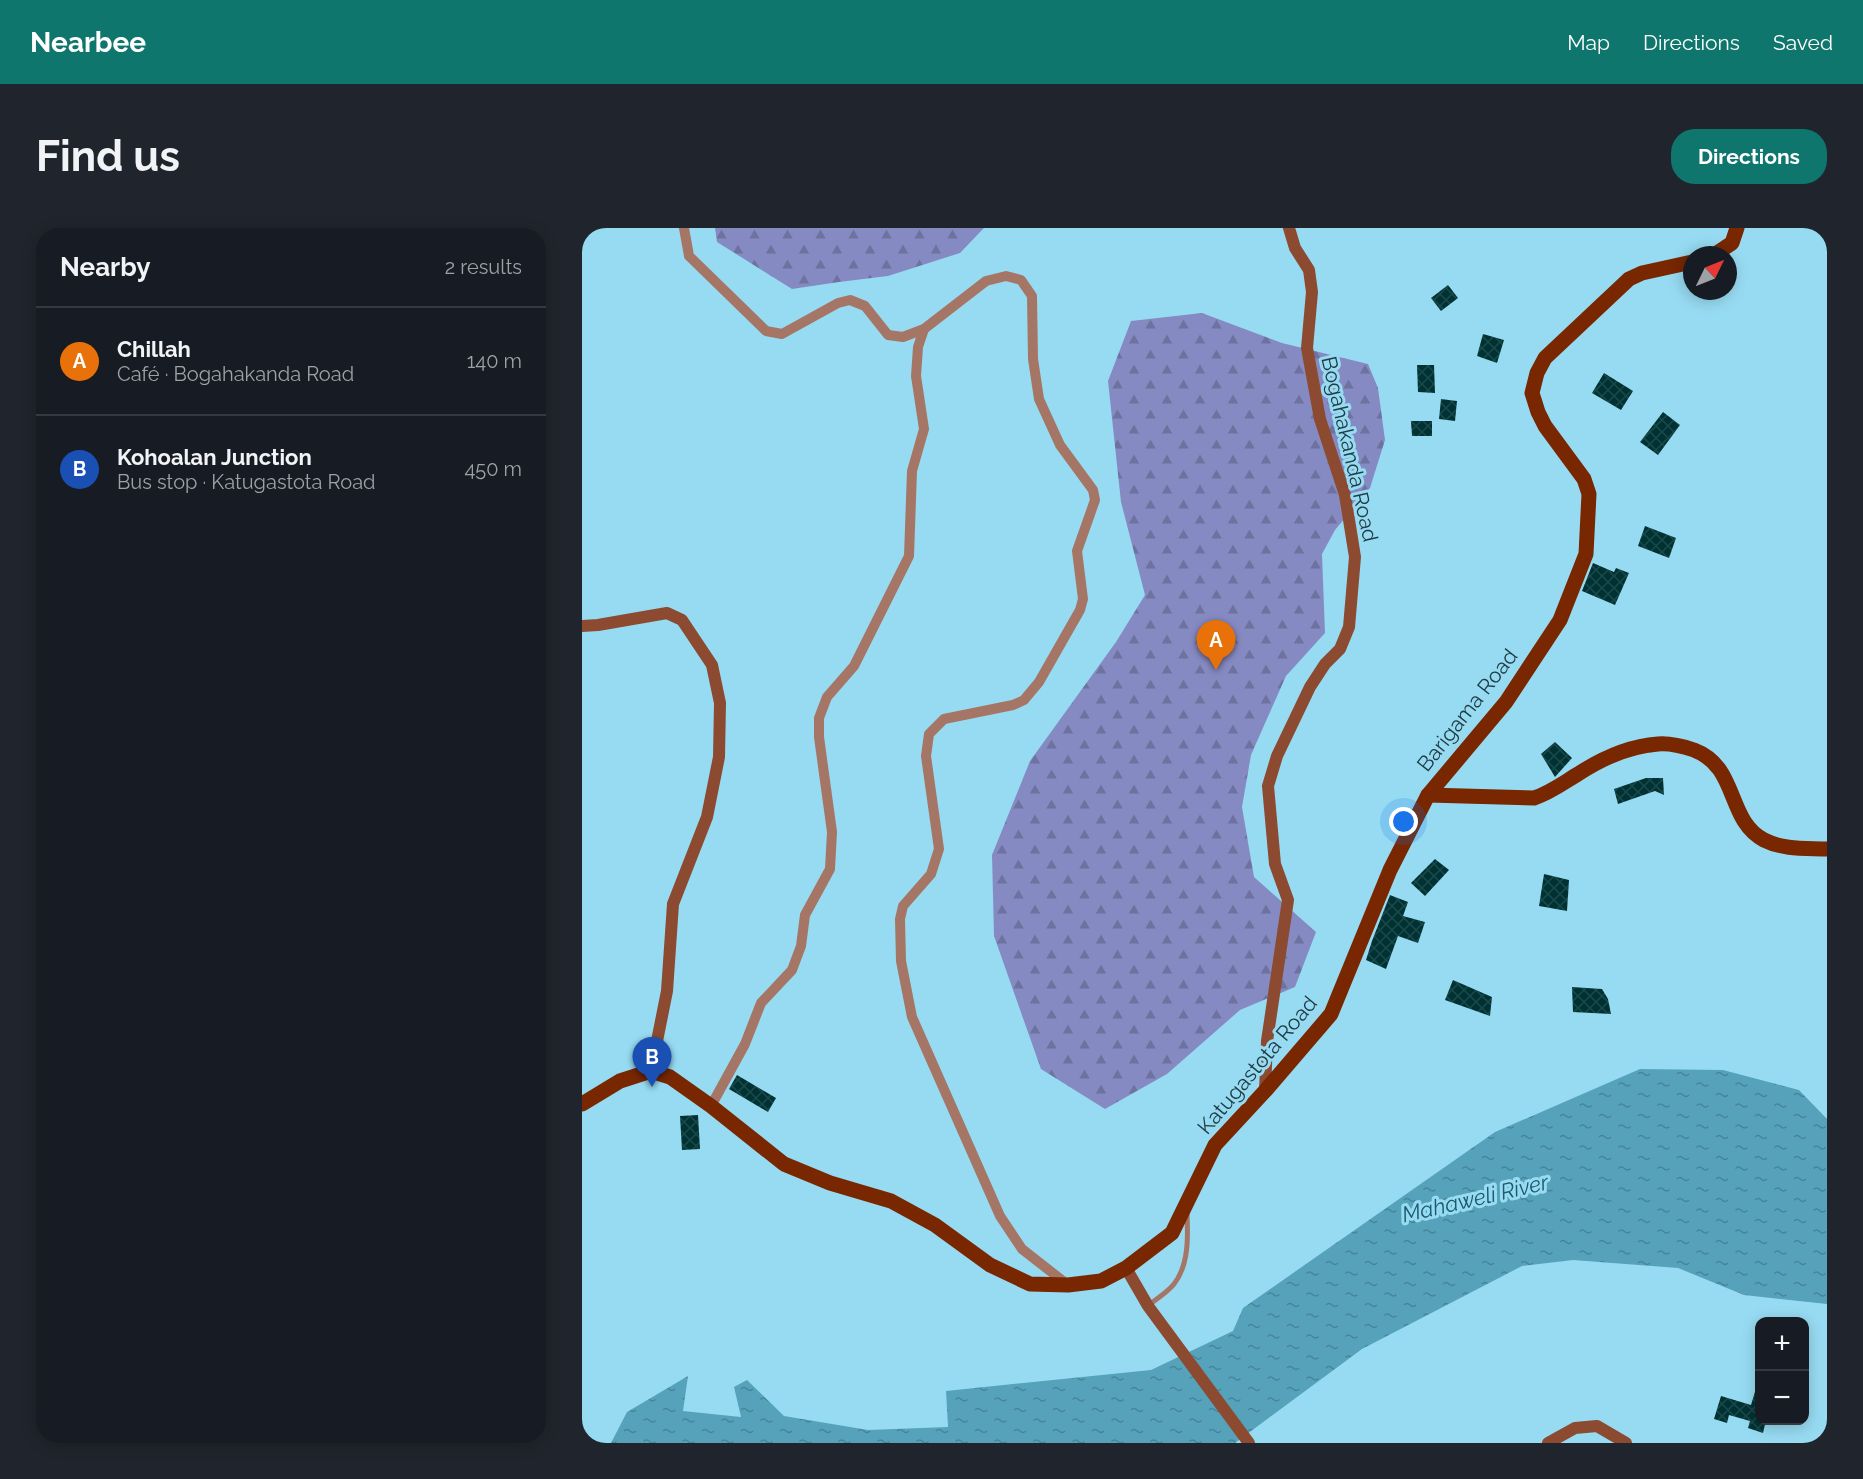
<!DOCTYPE html>
<html lang="en">
<head>
<meta charset="utf-8">
<style>
  body { margin:0; font-family:Raleway,sans-serif; background:#20242c; color:#f1f3f6 }
  .controls { position:absolute; right:18px; bottom:18px; display:grid; overflow:hidden; border-radius:12px; box-shadow:0 3px 15px #0003 }
  .controls button { width:54px; height:54px; display:grid; place-items:center; padding:0; border:0; border-bottom:2px solid #363941; background:#171b24; color:#f1f3f6; font:30px sans-serif }
  .compass { position:absolute; left:1101px; top:18px; width:54px; height:54px; border-radius:50%; background:#171b24; box-shadow:0 3px 15px #0003; rotate:47deg }
  .you { position:absolute; left:822px; top:594px; width:21px; height:21px; margin:-15px; border:4px solid #fff; border-radius:50%; background:#1a73e8; box-shadow:0 0 0 9px #1a73e833 }
  .badge { display:grid; place-items:center; width:39px; height:39px; border-radius:50%; background:#0f766e; color:#fff; font-size:20px; font-weight:700 }
  .pin { position:absolute; translate:-50% -50px; filter:drop-shadow(0 2px 3px #0008) }
  .pin::after { content:''; position:absolute; top:32px; width:21px; height:18px; background:inherit; clip-path:polygon(0 0,100% 0,50% 100%) }
  .list { margin:0; padding:0; list-style:none }
  h2 { display:flex; justify-content:space-between; align-items:center; height:78px; margin:0; padding:0 24px; font-size:26px }
  h2 small { font-size:20px; font-weight:400; color:#9ea1a6 }
  .list li { display:grid; grid-template-columns:39px 1fr auto; gap:18px; align-items:center; box-sizing:border-box; height:108px; padding:0 24px; border-top:2px solid #363941 }
  .list b { display:block; font-size:22px; white-space:nowrap }
  .list p { margin:0; font-size:20px; white-space:nowrap; color:#9ea1a6 }
  .list em { font-size:20px; font-style:normal; color:#9ea1a6 }
  .map { position:relative; flex:none; width:1245px; height:1215px; overflow:hidden; border-radius:24px }
  header { display:flex; align-items:center; gap:36px; box-sizing:border-box; height:84px; padding:0 30px; background:#0f766e; color:#fff }
  header strong { font-size:28px }
  nav { display:flex; gap:33px; margin-inline-start:auto; font-size:21px }
  .intro { display:flex; align-items:center; justify-content:space-between; box-sizing:border-box; height:144px; padding:0 36px }
  h1 { margin:0; font-size:42px }
  .button { padding:15px 27px; border-radius:24px; background:#0f766e; color:#fff; font-size:21px; font-weight:700 }
  main { display:flex; gap:36px; padding:0 36px }
  aside { flex:1; background:#171b24; border-radius:24px; box-shadow:0 3px 15px #0003 }
  .map>svg:first-child { display:block }
</style>
</head>
<body>
<header>
<strong>Nearbee</strong>
<nav><a>Map</a><a>Directions</a><a>Saved</a></nav>
</header>
<div class="intro"><h1>Find us</h1><a class="button">Directions</a></div>
<main>
<aside>
<h2>Nearby<small>2 results</small></h2>
<ul class="list">
<li><span class="badge" style="background:#e8710a">A</span><div><b>Chillah</b><p>Café · Bogahakanda Road</p></div><em>140 m</em></li>
<li><span class="badge" style="background:#1a4fb4">B</span><div><b>Kohoalan Junction</b><p>Bus stop · Katugastota Road</p></div><em>450 m</em></li>
</ul>
</aside>
<div class="map">
<svg width="1245" height="1215" viewBox="0 0 1245 1215">
  <defs>
    <pattern id="forest-firs" width="22" height="20" patternUnits="userSpaceOnUse" patternTransform="scale(1.5)"><rect width="22" height="20" fill="#868ac2"/><path d="M5 1l3.5 6h-7zM16 11l3.5 6h-7z" fill="#6d729f"/></pattern>
    <pattern id="water-ripples" width="26" height="14" patternUnits="userSpaceOnUse" patternTransform="scale(1.5)"><rect width="26" height="14" fill="#55a2ba"/><path d="M2 4q2-2 4 0t4 0M15 11q2-2 4 0t4 0" fill="none" stroke="#468599"/></pattern>
    <pattern id="building-cross-hatch" width="8" height="8" patternUnits="userSpaceOnUse" patternTransform="scale(1.5)"><rect width="8" height="8" fill="#003234"/><path d="M0 0l8 8M0 8l8-8" fill="none" stroke="#1c484a"/></pattern>
  </defs>
  <rect width="100%" height="100%" fill="#97dbf2"/>
  <g fill="url(#forest-firs)">
    <path d="M133 0H402L378 25 306 48 257 54 210 61 135 14Z"/>
    <path d="M620 85 700 115 786 136 796 160 803 212 788 260 753 302 740 326 743 405 704 448 669 527 660 579 672 649 734 704 713 759 658 782 585 846 523 881 459 841 412 708 410 627 448 533 534 414 563 367 539 274 526 153 549 93Z"/>
  </g>
  <path fill="url(#water-ripples)" d="M1058 841 1141 842 1217 862 1245 891V1076L1162 1067 1096 1040 991 1032 940 1038 780 1121 653 1215H29L45 1184 106 1148 101 1183 159 1189 152 1159 165 1152 202 1188 286 1202 366 1199 364 1163 569 1142 651 1103 661 1080 913 904Z"/>
  <g fill="url(#building-cross-hatch)">
    <path d="M866 57 876 70 859 83 849 70Z"/>
    <path d="M901 106 922 112 915 135 895 128Z"/>
    <path d="M835 137H852L853 165 836 164Z"/>
    <path d="M1022 145 1051 163 1039 182 1010 165Z"/>
    <path d="M859 171 875 173 873 193 857 191Z"/>
    <path d="M1081 184 1098 197 1076 227 1058 214Z"/>
    <path d="M829 193H850V208H830Z"/>
    <path d="M1063 298 1094 310 1087 330 1056 318Z"/>
    <path d="M1011 335 1032 344 1034 340 1047 345 1033 377 1000 363Z"/>
    <path d="M973 514 990 530 973 549 959 526Z"/>
    <path d="M1064 550H1081L1082 567 1073 563 1036 576 1032 561Z"/>
    <path d="M853 631 867 642 843 668 829 655Z"/>
    <path d="M962 646 987 652 985 683 957 678Z"/>
    <path d="M808 667 826 674 821 688 843 694 836 715 816 708 804 741 784 732 790 713Z"/>
    <path d="M871 752 910 769 908 788 863 772Z"/>
    <path d="M990 759 1020 761 1026 771 1029 786 991 784Z"/>
    <path d="M155 847 194 870 186 884 147 861Z"/>
    <path d="M116 887 118 921 100 922 98 888Z"/>
    <path d="M1175 1157H1178V1192H1184L1181 1205 1166 1200 1168 1193 1147 1187 1145 1195 1132 1191 1139 1168 1169 1177Z"/>
  </g>
  <g fill="none" stroke-linecap="round" stroke-linejoin="round">
    <path stroke="#a57665" stroke-width="5" d="M566 1078C574 1071 586 1064 592 1056 607 1037 606 1008 605 986"/>
    <g stroke="#a57665" stroke-width="10">
      <path d="M102 0 107 28 184 103 200 106 256 75 268 72 283 78 306 107 321 109 342 101 404 53 424 48 439 52 450 68 451 131 457 171 478 217 511 262 513 272 495 323 501 371 498 382 457 454 442 472 431 477 362 491 347 506 344 528 357 621 349 646 321 678 318 691 319 733 330 789 418 988 440 1021 486 1057"/>
      <path d="M129 878 163 816 179 775 210 742 219 718 223 687 248 641 250 604 237 509V490L245 469 272 438 327 328 330 243 342 201 334 148 336 119 342 101"/>
    </g>
    <g stroke="#8c4a31" stroke-width="12">
      <path d="M0 398 16 397 85 385 100 392 130 437 138 475 137 529 125 589 91 676 85 763 69 843"/>
      <path d="M683 863 685 813 706 672 693 636 686 558 695 528 728 459 743 436 758 421 767 399 773 329 763 267 738 191 725 120 730 64 727 42 713 20 707 0"/>
      <path d="M544 1040 566 1078 667 1215"/>
      <path d="M966 1215 993 1200 1015 1198 1044 1215"/>
    </g>
    <g stroke="#782700" stroke-width="15">
      <path d="M1132 27 1150 15 1155 0"/>
      <path d="M846 567 952 570C968 565 981 555 996 546 1019 531 1048 518 1076 516 1089 515 1100 518 1112 522 1157 539 1144 592 1182 612 1202 622 1224 620 1245 621"/>
      <path d="M0 876 38 853 69 843 88 849 129 878 202 936 248 955 309 973 353 997 408 1037 448 1056 486 1057 519 1053 544 1040 590 1005 633 917 683 863 749 786 808 642 846 567 924 474 978 392 1004 326 1007 266 1002 251 963 198 956 184 950 165 955 145 963 130 1047 51 1060 45 1110 34"/>
    </g>
  </g>
  <g text-anchor="middle" dominant-baseline="central" stroke-width="6" stroke-linejoin="round" paint-order="stroke">
    <g font-size="21" fill="#203c45" stroke="#97dbf2">
      <text transform="translate(768 221) rotate(77)">Bogahakanda Road</text>
      <text transform="translate(885 482) rotate(-52)">Barigama Road</text>
      <text transform="translate(675 837) rotate(-50)">Katugastota Road</text>
    </g>
    <g font-size="22" font-style="italic" fill="#1c5a6c" stroke="#97dbf2">
      <text transform="translate(893 970) rotate(-13)">Mahaweli River</text>
    </g>
  </g>
</svg>
<div class="controls">
<button>+</button>
<button>−</button>
</div>
<svg class="compass" viewBox="-18 -18 36 36"><path d="M0-13l5 13h-10z" fill="#e53935"/><path d="M0 13l5-13h-10z" fill="#9ea1a6"/></svg>
<div class="you"></div>
<div class="pin badge" style="left:634px;top:442px;background:#e8710a">A</div>
<div class="pin badge" style="left:70px;top:859px;background:#1a4fb4">B</div>
</div>
</main>
</body>
</html>
